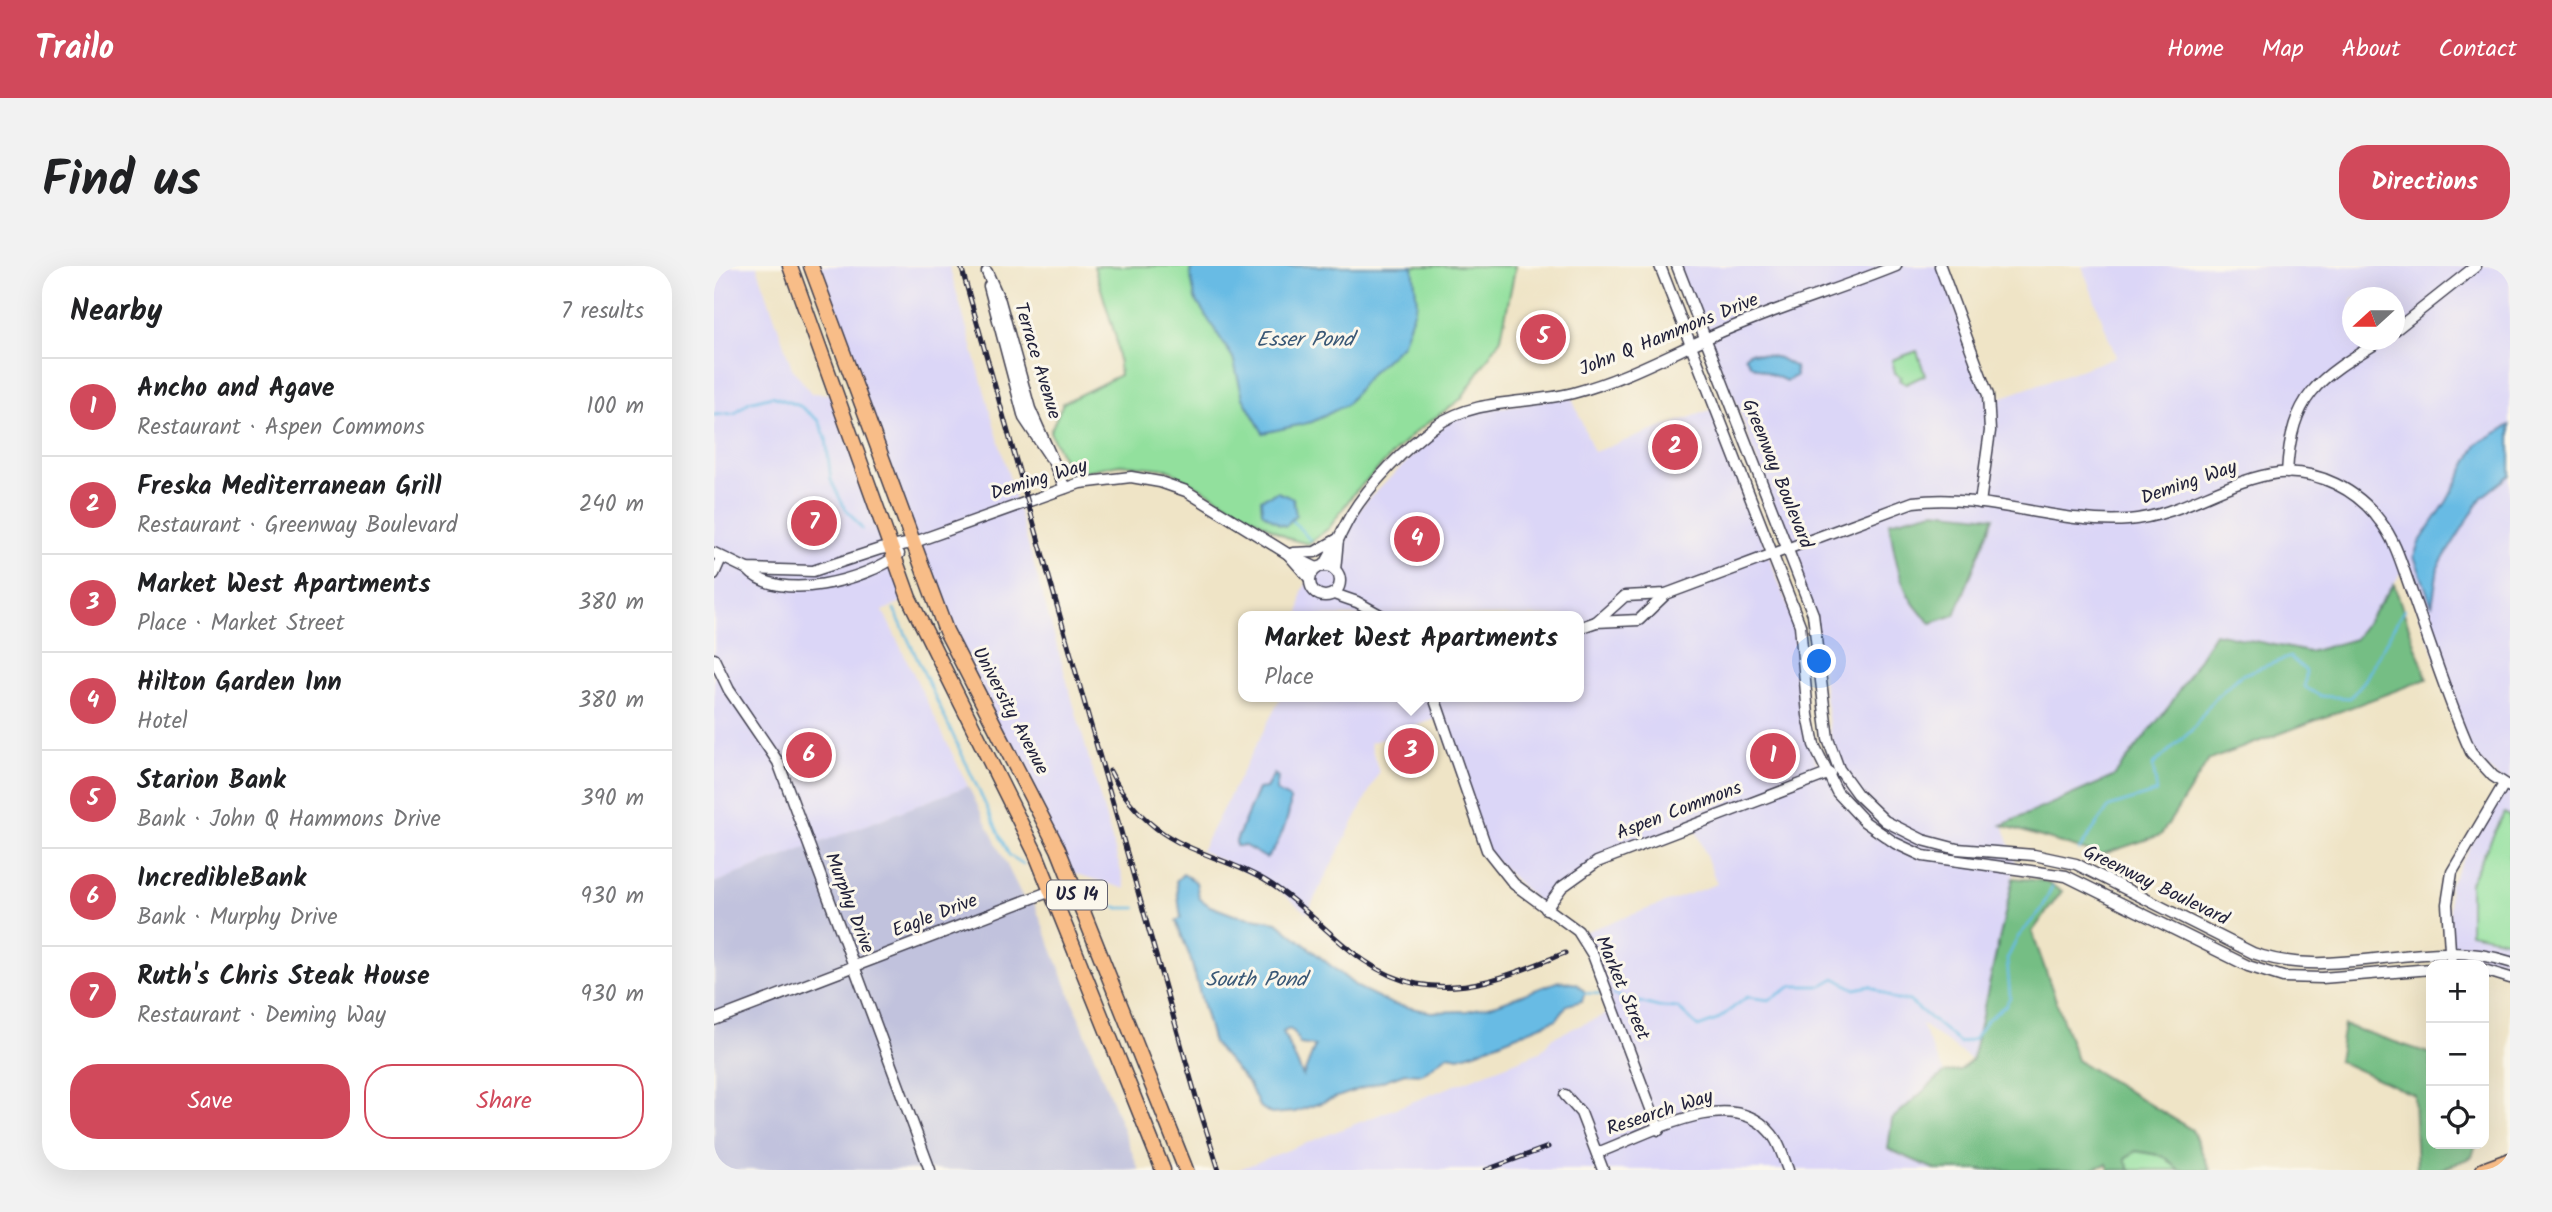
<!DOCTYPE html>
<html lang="en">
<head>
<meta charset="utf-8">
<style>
  body { margin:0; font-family:Kalam,sans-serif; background:#f2f2f2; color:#202124 }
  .controls { position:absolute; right:21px; bottom:21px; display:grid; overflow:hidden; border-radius:14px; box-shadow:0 7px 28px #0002 }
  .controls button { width:63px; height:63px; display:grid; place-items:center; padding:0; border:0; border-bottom:2px solid #e0e0e0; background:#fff; color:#202124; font:35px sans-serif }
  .compass { position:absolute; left:1628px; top:21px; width:63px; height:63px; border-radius:50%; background:#fff; box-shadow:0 7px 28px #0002; rotate:249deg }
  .you { position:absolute; left:1106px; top:396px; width:24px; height:24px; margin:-18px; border:5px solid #fff; border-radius:50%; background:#1a73e8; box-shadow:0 0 0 10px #1a73e833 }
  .badge { display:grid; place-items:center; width:46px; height:46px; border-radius:50%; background:#d1495b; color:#fff; font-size:23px; font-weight:700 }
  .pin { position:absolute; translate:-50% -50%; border:4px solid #fff; box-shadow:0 2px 7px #0006 }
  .popup { position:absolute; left:524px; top:345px; width:346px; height:91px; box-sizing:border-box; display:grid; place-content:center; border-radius:14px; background:#fff; filter:drop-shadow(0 2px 5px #0005); font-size:23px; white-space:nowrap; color:#757577 }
  .popup b { font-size:26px; color:#202124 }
  .popup::after { content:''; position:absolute; left:50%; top:100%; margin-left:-14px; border:14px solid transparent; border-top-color:#fff }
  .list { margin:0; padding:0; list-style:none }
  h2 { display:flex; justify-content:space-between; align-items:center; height:91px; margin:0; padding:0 28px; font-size:30px }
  h2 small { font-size:23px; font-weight:400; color:#757577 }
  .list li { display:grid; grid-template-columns:46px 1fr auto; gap:21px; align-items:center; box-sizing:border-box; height:98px; padding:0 28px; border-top:2px solid #e0e0e0 }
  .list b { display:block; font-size:26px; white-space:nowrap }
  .list p { margin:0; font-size:23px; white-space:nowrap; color:#757577 }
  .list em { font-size:23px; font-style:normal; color:#757577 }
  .actions { display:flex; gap:14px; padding:21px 28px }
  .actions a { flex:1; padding:16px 0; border:2px solid #d1495b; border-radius:28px; text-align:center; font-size:24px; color:#d1495b }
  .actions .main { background:#d1495b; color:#fff }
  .icon { flex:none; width:38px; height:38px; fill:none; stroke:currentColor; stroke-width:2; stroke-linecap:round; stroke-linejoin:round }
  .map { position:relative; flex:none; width:1796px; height:904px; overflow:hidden; border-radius:28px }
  header { display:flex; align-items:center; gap:42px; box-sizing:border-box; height:98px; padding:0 35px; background:#d1495b; color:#fff }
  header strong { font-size:33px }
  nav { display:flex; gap:38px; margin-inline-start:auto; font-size:24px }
  .intro { display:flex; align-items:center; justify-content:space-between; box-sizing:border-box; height:168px; padding:0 42px }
  h1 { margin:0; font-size:49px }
  .button { padding:18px 32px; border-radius:28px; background:#d1495b; color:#fff; font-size:24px; font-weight:700 }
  main { display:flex; gap:42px; padding:0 42px }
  aside { flex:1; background:#fff; border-radius:28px; box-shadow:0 7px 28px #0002 }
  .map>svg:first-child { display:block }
</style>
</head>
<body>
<header>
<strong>Trailo</strong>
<nav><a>Home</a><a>Map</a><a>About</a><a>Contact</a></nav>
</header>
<div class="intro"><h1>Find us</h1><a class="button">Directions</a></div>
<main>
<aside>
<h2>Nearby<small>7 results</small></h2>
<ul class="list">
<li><span class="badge">1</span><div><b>Ancho and Agave</b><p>Restaurant · Aspen Commons</p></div><em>100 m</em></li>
<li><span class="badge">2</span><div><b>Freska Mediterranean Grill</b><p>Restaurant · Greenway Boulevard</p></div><em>240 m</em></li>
<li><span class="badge">3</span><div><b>Market West Apartments</b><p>Place · Market Street</p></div><em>380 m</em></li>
<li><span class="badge">4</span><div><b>Hilton Garden Inn</b><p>Hotel</p></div><em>380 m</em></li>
<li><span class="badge">5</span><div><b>Starion Bank</b><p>Bank · John Q Hammons Drive</p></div><em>390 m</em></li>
<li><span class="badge">6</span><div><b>IncredibleBank</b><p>Bank · Murphy Drive</p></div><em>930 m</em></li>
<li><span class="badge">7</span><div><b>Ruth's Chris Steak House</b><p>Restaurant · Deming Way</p></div><em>930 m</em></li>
</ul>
<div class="actions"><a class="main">Save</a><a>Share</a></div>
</aside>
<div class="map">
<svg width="1796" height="904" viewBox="0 0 1796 904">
  <rect width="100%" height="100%" fill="#fbf7ec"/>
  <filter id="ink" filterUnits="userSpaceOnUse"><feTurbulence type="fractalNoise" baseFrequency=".0143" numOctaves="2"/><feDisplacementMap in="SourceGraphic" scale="14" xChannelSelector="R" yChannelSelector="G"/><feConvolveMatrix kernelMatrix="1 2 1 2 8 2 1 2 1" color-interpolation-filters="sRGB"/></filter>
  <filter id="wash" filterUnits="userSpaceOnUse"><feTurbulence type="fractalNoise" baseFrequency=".00686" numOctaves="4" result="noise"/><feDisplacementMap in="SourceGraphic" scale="28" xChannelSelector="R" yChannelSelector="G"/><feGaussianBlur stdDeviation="1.57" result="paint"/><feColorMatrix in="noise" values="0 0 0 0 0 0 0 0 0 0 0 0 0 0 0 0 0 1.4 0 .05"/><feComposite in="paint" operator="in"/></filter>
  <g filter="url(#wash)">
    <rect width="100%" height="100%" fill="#efe4c6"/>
    <g fill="#dbd6f7" fill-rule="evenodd">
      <path d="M0 0H43L78 102 97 127 118 128 195 332 169 345 254 520 0 617Z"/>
      <path d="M100 0H235L412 623 353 605 247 395Z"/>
      <path d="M963 0H1226L1274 129 1283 133 1402 91 1368 0H1796V696L1737 687 1735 620 1790 518 1757 486 1689 304 1642 373 1595 386 1501 368 1456 439 1399 511 1289 559 1302 597 1258 794 1206 757 1230 807 1178 853 1175 883 1222 904H523L826 786 839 771 900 745 870 666 1003 618 980 559 886 593 830 642 774 587 724 452 656 477 665 506 593 647 555 616 487 585 567 431H865V350H585L588 324 652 235 735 155 757 146 857 130 880 186 999 143 1078 351 1099 489 1108 508 1125 503 1119 488 1103 369 1023 138 998 91ZM1638 32H1680V74H1638Z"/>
    </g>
    <path fill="#c1c2dd" d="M254 520 310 634 318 632 425 904H0V617Z"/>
    <g fill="#92e09d" stroke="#5a816c" stroke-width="2">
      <path d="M380 0H801V3L787 72 747 133 701 166 640 227 615 262 594 278 576 273 453 203 405 198 356 208 336 166 349 137 406 109 402 72Z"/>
      <path d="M1203 85 1211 109 1192 118 1185 114 1187 111 1181 107 1178 94Z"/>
      <path d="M1790 547 1796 550V675L1756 667V617Z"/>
      <path d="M1422 885 1450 890 1465 904H1415L1411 892Z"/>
    </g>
    <g fill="#75be84" stroke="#4c7060" stroke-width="2">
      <path d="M1220 245 1280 251 1241 349 1217 357C1185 330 1182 295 1175 256Z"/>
      <path d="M1680 318 1713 413 1495 494 1447 569 1386 589 1288 559 1399 511 1456 439 1501 367 1595 386 1641 373Z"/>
      <path d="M1299 612 1330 615 1348 625 1318 666 1363 794 1478 864 1496 904H1465L1450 890 1422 885 1411 892 1415 904H1395L1393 898 1376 904H1222L1174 883 1178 853 1230 807 1246 804 1258 794Z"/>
      <path d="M1630 759 1717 788V878H1762L1758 891 1726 904H1703L1700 829 1624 795Z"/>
    </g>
    <g fill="#68bbe4" stroke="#456e90" stroke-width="2" fill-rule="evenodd">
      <path d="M480 0H699L703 37 688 79 657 107 632 139 598 156 549 167 529 132 519 92 481 33 476 5Z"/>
      <path d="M1036 86 1065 92 1081 101 1082 110 1072 115 1037 99 1031 90Z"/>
      <path d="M1796 159V209L1768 231 1724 301 1718 340 1700 290 1705 277 1733 235 1763 178Z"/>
      <path d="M563 226 579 232 582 249 572 260 565 258 548 246 547 233Z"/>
      <path d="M560 508 564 511 562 525 576 533C577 549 564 582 552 592L531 580H522V575L544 523 552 522Z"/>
      <path d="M469 608 482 616 485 632 496 640 520 649 563 656 643 721 678 738 717 746 753 745 783 738 845 715 863 718 871 726 868 735 853 739 843 753 764 785 745 791 734 789 708 808 691 807 581 846 557 848 545 840 535 818 499 777 476 691 462 655 467 652 462 615ZM575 763 580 766 586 778 601 780 589 810 569 766Z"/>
    </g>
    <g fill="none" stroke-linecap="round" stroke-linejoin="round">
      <g stroke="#68bbe4" stroke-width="2.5">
        <path d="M0 149 21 147 35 136 58 130 86 140 105 155 112 172 117 214 129 239 148 263"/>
        <path d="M579 255 596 274"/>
        <path d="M180 343 295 589 309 598"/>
        <path d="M1365 584 1395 541 1443 526 1439 499 1479 463 1499 434 1527 409 1576 391 1592 405 1591 421 1606 430 1636 432 1651 414 1690 343"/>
        <path d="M383 634 404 642H422"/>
        <path d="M868 727 889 728"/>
        <path d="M899 729 944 741 964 742 984 761 1003 754 1033 731 1055 734 1078 720H1107L1121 712 1141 723 1156 720 1182 734H1194L1246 777 1260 773 1274 753 1292 739 1296 731 1293 693 1304 671 1328 643 1338 621"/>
      </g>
    </g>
  </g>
  <g filter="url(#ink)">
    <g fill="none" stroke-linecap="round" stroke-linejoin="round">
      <g stroke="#413f50" stroke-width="13">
        <g id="minor">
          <path d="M946 0 1086 359 1094 449 1100 479 1123 526 1151 556 1181 577 1209 590 1352 610 1534 700 1569 711 1608 712 1717 703"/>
          <path d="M963 0 1099 348 1114 473 1125 503 1143 528 1171 555 1209 574 1243 583 1320 589 1362 598 1539 687C1623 717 1712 668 1796 696"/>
          <path d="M1226 0 1274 129 1276 165 1266 237"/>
          <path d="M273 6 286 35 316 143 351 222"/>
          <path d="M275 20 310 152 336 191"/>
          <path d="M1680 65 1762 0"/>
          <path d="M1573 207C1577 128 1605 112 1668 74"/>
          <path d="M0 287 33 303 99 305 166 283 198 277 366 217 417 211 446 216 472 225 574 288 603 302"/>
          <path d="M579 287 601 286 622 274"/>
          <path d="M574 288 596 313"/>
          <circle cx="611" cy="315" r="15"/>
          <path d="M610 300C620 284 627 266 637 249 655 219 693 180 721 160 764 131 812 139 859 127 909 114 956 88 1002 68 1061 42 1123 24 1182 0"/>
          <path d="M33 303C64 338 153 314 185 288"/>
          <path d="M621 304 624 273"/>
          <path d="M0 308 7 292"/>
          <path d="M620 328 643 336 668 350"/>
          <path d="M882 356 911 330 952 328 1199 236C1271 226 1342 259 1414 254 1467 250 1513 213 1565 207 1603 203 1644 224 1666 255 1682 275 1689 303 1698 327 1717 380 1734 435 1757 486L1779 510 1796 521"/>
          <path d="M865 362 882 356 925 354 952 328"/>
          <path d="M0 393 15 424 64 496 216 904"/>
          <path d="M720 431 773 584 800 618 864 665 879 689 945 864"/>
          <path d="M832 643 848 621 883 596 1116 507"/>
          <path d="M1737 699 1733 638 1738 606 1790 518"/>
          <path d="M1770 704 1796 712"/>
          <path d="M0 754 337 625"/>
          <path d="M851 829 867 847 889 904"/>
          <path d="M883 887C930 870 1015 819 1055 865 1065 875 1069 891 1074 904"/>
        </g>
      </g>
      <g stroke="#413f50" stroke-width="17">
        <g id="major">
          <path d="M76 0 195 332 322 588 449 904"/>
          <path d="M97 0 232 365 344 583 472 904"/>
          <path d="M1769 904 1796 894"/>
        </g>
      </g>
      <use href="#minor" stroke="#fff" stroke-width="10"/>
      <use href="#major" stroke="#f8bd88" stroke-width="14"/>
      <g stroke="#22223b" stroke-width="5">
        <g id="rail">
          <path d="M247 0 484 838 505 904"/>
          <path d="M396 505C407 527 423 547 442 562 474 587 517 594 552 615 605 647 639 705 703 718 757 728 803 706 851 687"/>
          <path d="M772 904 834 881"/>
        </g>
      </g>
      <use href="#rail" stroke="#fbf7ec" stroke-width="2.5" stroke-dasharray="8" stroke-linecap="butt"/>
    </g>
  </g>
  <g text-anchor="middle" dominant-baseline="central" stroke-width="6" stroke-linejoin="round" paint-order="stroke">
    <rect fill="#fbf7ec" stroke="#636270" stroke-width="2" x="333" y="614.5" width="60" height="29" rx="5"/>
    <g font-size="18" font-weight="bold" fill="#22223b">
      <text x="363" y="629">US 14</text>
    </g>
    <g font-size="19" fill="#22223b" stroke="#fbf7ec">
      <text transform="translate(955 69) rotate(-22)">John Q Hammons Drive</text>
      <text transform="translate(323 95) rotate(73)">Terrace Avenue</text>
      <text transform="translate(1063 208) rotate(68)">Greenway Boulevard</text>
      <text transform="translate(325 214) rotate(-17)">Deming Way</text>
      <text transform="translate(1475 217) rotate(-19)">Deming Way</text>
      <text transform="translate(296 445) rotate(62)">University Avenue</text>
      <text transform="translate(965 545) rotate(-21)">Aspen Commons</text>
      <text transform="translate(1442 620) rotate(26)">Greenway Boulevard</text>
      <text transform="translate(135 637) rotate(69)">Murphy Drive</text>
      <text transform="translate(221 650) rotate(-21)">Eagle Drive</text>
      <text transform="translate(908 722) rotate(67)">Market Street</text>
      <text transform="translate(946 847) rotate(-18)">Research Way</text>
    </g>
    <g font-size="21" font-style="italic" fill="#3a5876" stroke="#fbf7ec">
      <text x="591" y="74">Esser Pond</text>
      <text x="542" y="714">South Pond</text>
    </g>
  </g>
</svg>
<div class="controls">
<button>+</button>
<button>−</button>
<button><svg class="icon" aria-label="locate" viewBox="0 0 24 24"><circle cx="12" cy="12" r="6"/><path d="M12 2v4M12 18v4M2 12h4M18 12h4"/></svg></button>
</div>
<svg class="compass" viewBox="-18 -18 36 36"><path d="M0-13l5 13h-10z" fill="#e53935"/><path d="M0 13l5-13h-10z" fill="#757577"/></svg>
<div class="you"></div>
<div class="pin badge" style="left:1059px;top:490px">1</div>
<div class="pin badge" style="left:961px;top:181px">2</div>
<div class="pin badge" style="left:697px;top:485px">3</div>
<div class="popup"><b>Market West Apartments</b>Place</div>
<div class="pin badge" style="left:703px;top:273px">4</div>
<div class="pin badge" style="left:829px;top:71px">5</div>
<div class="pin badge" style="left:95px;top:489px">6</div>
<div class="pin badge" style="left:100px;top:257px">7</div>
</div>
</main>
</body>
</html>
